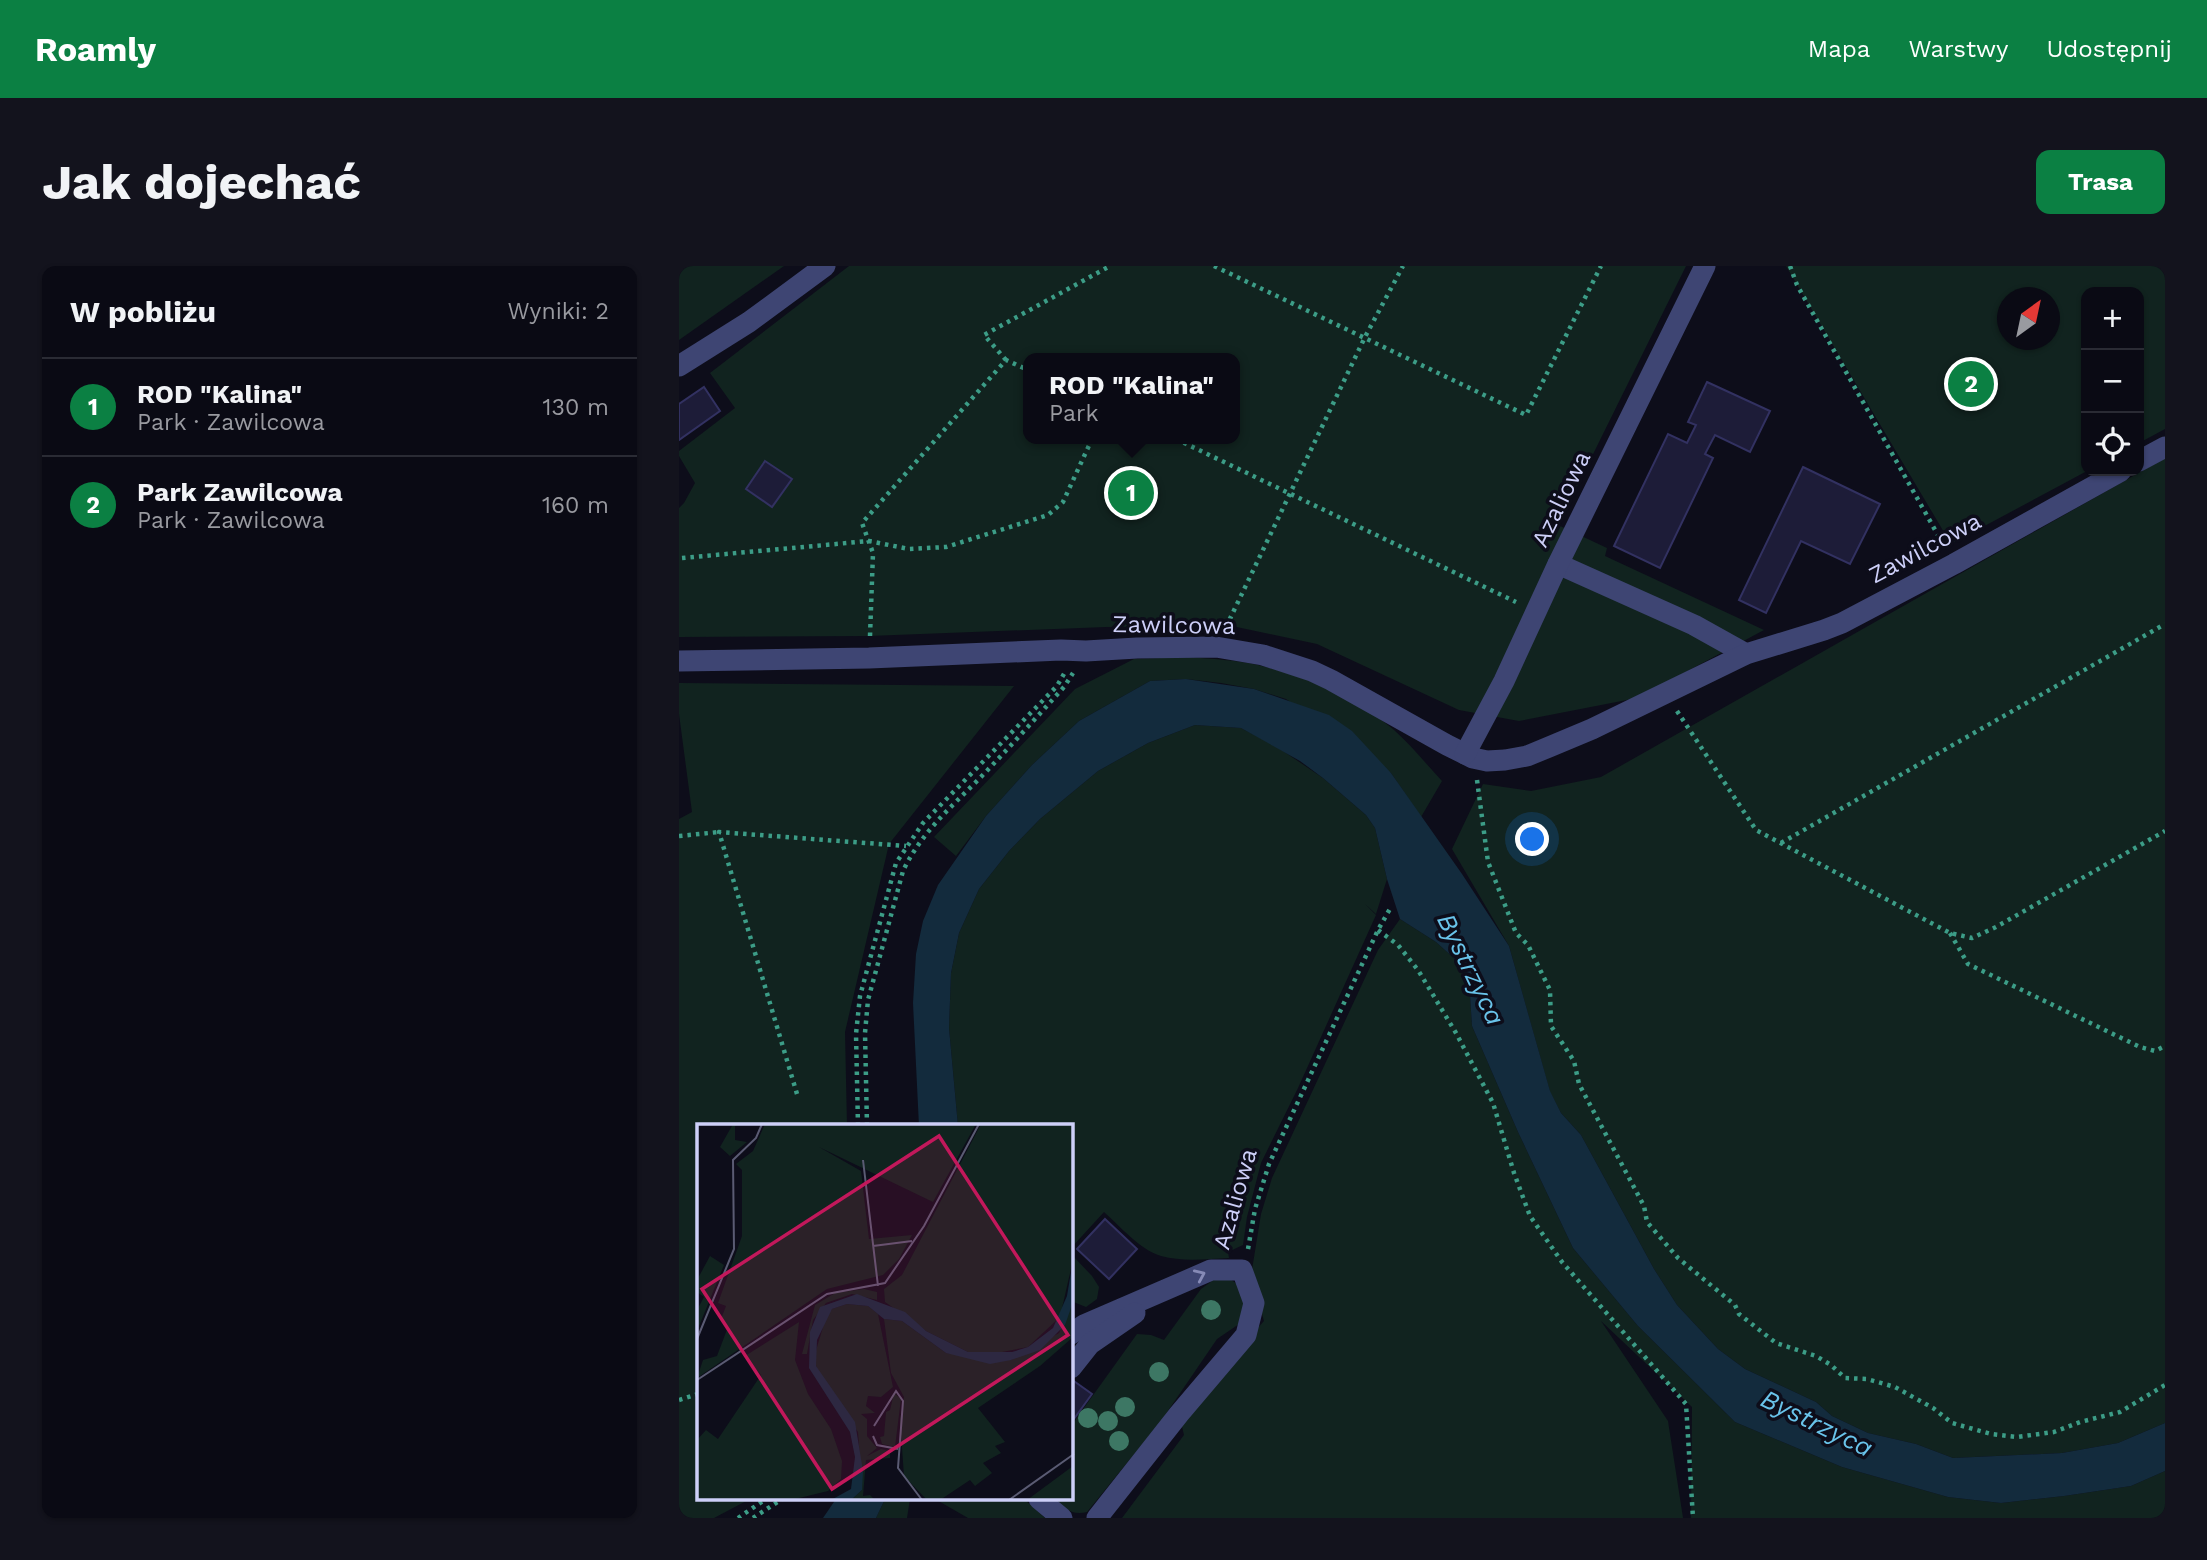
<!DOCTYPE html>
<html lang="pl">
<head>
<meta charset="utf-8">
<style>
  body { margin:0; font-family:"Work Sans",sans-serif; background:#13131d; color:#f1f3f6 }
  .controls { position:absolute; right:21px; top:21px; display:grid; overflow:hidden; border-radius:14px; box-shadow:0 2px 5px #0004 }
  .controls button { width:63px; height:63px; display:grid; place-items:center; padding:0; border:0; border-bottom:2px solid #2a2b34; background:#0a0a14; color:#f1f3f6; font:35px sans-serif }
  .compass { position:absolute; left:1318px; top:21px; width:63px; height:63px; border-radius:50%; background:#0a0a14; box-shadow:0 2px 5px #0004; rotate:33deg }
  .you { position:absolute; left:854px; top:574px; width:24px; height:24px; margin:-18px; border:5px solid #fff; border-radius:50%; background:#1a73e8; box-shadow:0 0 0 10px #1a73e833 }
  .badge { display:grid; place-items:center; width:46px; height:46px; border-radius:50%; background:#0b8043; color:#fff; font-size:23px; font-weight:700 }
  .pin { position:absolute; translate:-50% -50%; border:4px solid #fff; box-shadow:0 2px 7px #0006 }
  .popup { position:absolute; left:344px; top:87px; width:217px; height:91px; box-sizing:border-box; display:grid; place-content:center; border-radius:14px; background:#0a0a14; filter:drop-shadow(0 2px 5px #0005); font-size:23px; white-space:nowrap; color:#999aa0 }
  .popup b { font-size:26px; color:#f1f3f6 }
  .popup::after { content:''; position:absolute; left:50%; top:100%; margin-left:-14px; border:14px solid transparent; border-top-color:#0a0a14 }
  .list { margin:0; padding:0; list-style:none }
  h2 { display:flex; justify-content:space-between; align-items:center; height:91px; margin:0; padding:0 28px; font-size:30px }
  h2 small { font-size:23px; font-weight:400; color:#999aa0 }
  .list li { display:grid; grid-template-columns:46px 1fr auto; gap:21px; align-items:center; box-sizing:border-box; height:98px; padding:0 28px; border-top:2px solid #2a2b34 }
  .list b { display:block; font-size:26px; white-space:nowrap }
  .list p { margin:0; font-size:23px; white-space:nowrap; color:#999aa0 }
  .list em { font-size:23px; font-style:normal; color:#999aa0 }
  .icon { flex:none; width:38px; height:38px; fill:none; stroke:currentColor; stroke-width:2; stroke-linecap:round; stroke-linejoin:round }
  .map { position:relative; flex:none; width:1486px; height:1252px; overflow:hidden; border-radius:14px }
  header { display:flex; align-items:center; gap:42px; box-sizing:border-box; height:98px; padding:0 35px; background:#0b8043; color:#fff }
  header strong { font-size:33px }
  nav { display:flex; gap:38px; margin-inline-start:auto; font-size:24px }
  .intro { display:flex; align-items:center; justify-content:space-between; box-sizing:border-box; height:168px; padding:0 42px }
  h1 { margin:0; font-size:49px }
  .button { padding:18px 32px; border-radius:14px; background:#0b8043; color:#fff; font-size:24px; font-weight:700 }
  main { display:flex; gap:42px; padding:0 42px }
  aside { flex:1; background:#0a0a14; border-radius:14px; box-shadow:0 2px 5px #0004 }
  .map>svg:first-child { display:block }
</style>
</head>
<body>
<header>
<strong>Roamly</strong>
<nav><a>Mapa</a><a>Warstwy</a><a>Udostępnij</a></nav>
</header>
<div class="intro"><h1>Jak dojechać</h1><a class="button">Trasa</a></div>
<main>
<aside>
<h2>W pobliżu<small>Wyniki: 2</small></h2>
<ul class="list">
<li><span class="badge">1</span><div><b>ROD &quot;Kalina&quot;</b><p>Park · Zawilcowa</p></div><em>130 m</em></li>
<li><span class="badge">2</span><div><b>Park Zawilcowa</b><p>Park · Zawilcowa</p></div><em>160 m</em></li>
</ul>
</aside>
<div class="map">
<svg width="1486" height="1252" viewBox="0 0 1486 1252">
  <rect width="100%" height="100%" fill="#0d0d1a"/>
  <g fill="#11231f" fill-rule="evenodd">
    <path d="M0 0H105L0 74Z"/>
    <path d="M170 0H1007L879 259 928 282 926 290 1085 364 958 432 840 455 780 444 638 378 553 360 427 361 190 370 0 371V242L5 237 16 217 0 190V185L56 142 31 107ZM349 92H555V173H349Z"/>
    <path d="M1107 0H1486V163L1460 177V26H1407L1408 205 1272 278ZM1328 32H1370V74H1328Z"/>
    <path d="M1486 192V1157L1439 1177 1383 1187 1274 1192 1237 1178 1189 1167 1153 1150 1137 1136 1066 1103 1039 1083 998 1039 975 1003 902 869 882 847 871 826 830 680 773 583 804 518 852 525 922 511Z"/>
    <path d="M510 391C533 393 557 394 579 399 627 410 677 431 715 464 732 479 747 498 763 515L742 551 712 507 607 433 575 423 542 417 507 413 471 415 400 455 353 499 307 550 277 590 255 571 396 423 455 393Z"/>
    <path d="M0 417 335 420 210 578 166 766 168 860H19V1233H71L35 1252H0V553L13 546 0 448Z"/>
    <path d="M516 459 562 462 598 481 644 512 687 549 696 562 708 613 697 648 686 638 697 649 619 822 582 897 568 951 564 979 549 986 550 992C529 993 503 996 482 990 460 983 442 961 425 946L392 982V860H279L270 762 272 707 280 667 300 623 330 585 361 553 419 505 469 477Z"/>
    <path d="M721 653 757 676 777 694 790 714 793 760 839 866 894 982 959 1060 1056 1156 1163 1201 1269 1231 1322 1237 1385 1230 1452 1220 1486 1205V1252H1012L1013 1141 922 1055 989 1155 1004 1252H443L505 1169 500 1148 585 1055 572 1010 582 948 593 912 699 684Z"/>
    <path d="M392 988 413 1010 420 1021 418 1033 407 1041 392 1035Z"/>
    <path d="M540 1010C553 1012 560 1018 566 1029L563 1056 538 1073 482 1155 408 1246C393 1250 386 1242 374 1233H392V1160L458 1068 472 1069 485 1074 522 1023Z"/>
    <path d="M206 1233H231L228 1252H197Z"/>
    <path d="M256 1233H345L366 1252H289Z"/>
  </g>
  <g fill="#132b3d">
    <path d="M507 413 575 423 650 449 673 465 712 507 783 608 830 680 871 825 882 847 902 869 975 1003 998 1039 1039 1083 1066 1103 1137 1136 1153 1150 1189 1167 1237 1178 1274 1192 1383 1187 1439 1177 1486 1157V1205L1452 1220 1385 1230 1322 1237 1269 1231 1163 1201 1056 1156 959 1060 894 982 839 866 793 760 790 714 777 694 757 676 721 653 708 613 696 562 687 549 644 512 621 495 562 462 516 459 469 477 419 505 361 553 330 585 300 623 280 667 272 707 270 762 279 860H240L234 737 237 688 244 655 259 619 307 550 353 499 400 455 471 415Z"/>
    <path d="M157 1233H206L197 1252H144Z"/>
  </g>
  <g fill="#1d1c38" stroke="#323161" stroke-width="2">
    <path d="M1028 116 1091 145 1071 186 1036 169 1026 188 1034 192 981 302 935 280 989 168 1008 177 1017 159 1009 156Z"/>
    <path d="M25 121 41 145 0 174V138Z"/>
    <path d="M86 195 113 213 93 241 67 223Z"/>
    <path d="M1124 201 1201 238 1171 298 1122 275 1087 347 1060 334Z"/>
    <path d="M426 953 458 983 430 1013 398 983Z"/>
    <path d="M392 1113 413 1128 392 1157Z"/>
  </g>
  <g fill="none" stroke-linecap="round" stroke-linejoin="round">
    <g stroke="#3c9d87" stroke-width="4.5" stroke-dasharray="3.5 5" stroke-linecap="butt">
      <path d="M535 0 847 149 922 0"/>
      <path d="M1111 0 1118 19 1264 278"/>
      <path d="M327 94 305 69 431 0"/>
      <path d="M497 173 837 336"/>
      <path d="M3 292 190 275 230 283 267 281 369 249 384 236 413 173"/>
      <path d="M547 361 686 71 724 0"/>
      <path d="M191 370 194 287 183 257 327 94 349 104"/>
      <path d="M998 445 1077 564 1271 667 1293 672 1317 661 1486 565"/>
      <path d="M798 514 809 596 837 667 849 679 871 724 872 760 895 795 900 818 965 940 968 956 999 992 1056 1039 1060 1048 1097 1077 1137 1090 1152 1099 1166 1112 1188 1113 1216 1121 1254 1142 1273 1157 1312 1168 1338 1171 1375 1166 1401 1156 1441 1146 1486 1119"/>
      <path d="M0 570 40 566"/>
      <path d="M1102 577 1486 358"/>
      <path d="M699 664 719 679 739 704 777 767 814 837 835 907 851 950 883 996 1007 1138 1014 1252"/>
      <path d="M1271 667 1289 698 1461 781 1476 785 1486 780"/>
      <path d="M118 828 40 566 227 580"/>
      <path d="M179 860 177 768 181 730 217 597 244 557 378 420 386 406"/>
      <path d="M188 860 186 767 189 734 224 605C242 567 271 542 300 513 329 483 357 452 385 421L394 407"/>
      <path d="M569 983 576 943 590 898 699 664 712 641"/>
      <path d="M0 1134 19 1128"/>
      <path d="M59 1252 87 1233"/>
      <path d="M74 1252 103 1233"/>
    </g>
    <g stroke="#3e4573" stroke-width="21">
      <path d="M0 100 70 56 146 0"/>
      <path d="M1460 195 1486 181"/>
      <path d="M879 298 1015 359 1067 388"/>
      <path d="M0 395 190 392 382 384 407 385 458 382 537 381 584 389 633 405 652 414 768 479 794 492 808 495 826 494 848 490 870 481 913 463 1067 388 1145 364 1163 357 1275 298 1442 205"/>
      <path d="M786 488 825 415 879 298 1026 0"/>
      <path d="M392 1068 405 1059 532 1004H563L575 1037 567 1069 500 1148 418 1252"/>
      <path d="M392 1102 411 1078 456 1047"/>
      <path d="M360 1233 383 1252"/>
    </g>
  </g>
  <g fill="#3d7764">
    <circle cx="532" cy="1044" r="10"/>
    <circle cx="480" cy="1106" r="10"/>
    <circle cx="446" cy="1141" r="10"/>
    <circle cx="409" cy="1152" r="10"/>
    <circle cx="429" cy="1155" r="10"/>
    <circle cx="440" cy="1175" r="10"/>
  </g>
  <defs><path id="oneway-chevron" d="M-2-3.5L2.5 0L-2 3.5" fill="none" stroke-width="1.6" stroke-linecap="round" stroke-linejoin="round" transform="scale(1.75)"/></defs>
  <use stroke="#868ab6" href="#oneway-chevron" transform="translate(521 1009) rotate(-24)"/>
  <g text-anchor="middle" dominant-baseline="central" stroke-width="7" stroke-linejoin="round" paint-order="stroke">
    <g font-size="24" fill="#cdcff8" stroke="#0d0d1a">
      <text transform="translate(882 233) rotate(-64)">Azaliowa</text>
      <text transform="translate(1246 282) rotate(-28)">Zawilcowa</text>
      <text transform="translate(495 359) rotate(1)">Zawilcowa</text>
      <text transform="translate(556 933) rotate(-74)">Azaliowa</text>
    </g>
    <g font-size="26" font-style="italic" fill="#69c3ea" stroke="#0d0d1a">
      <text transform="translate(792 703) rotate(64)">Bystrzyca</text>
      <text transform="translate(1138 1157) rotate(26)">Bystrzyca</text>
    </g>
  </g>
  <g transform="translate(18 858)">
    <rect width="376" height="376" fill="#0d0d1a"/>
    <path d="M36 0H42L38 2V16L50 18 33 32 23 23ZM68 0H279L236 78 122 23 164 47 172 115 215 111 202 135 186 151 130 165 0 254 6 236 20 232 31 203 24 195 29 182 21 179 45 112V46L39 40 56 27ZM284 0H376V136L363 193 331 223 289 231 271 228 229 207 188 178 187 165 205 151ZM13 132 27 141 0 207V186L7 173 0 168V156ZM167 165 180 168V176L155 170 129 179 116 196 110 230H105L118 181 138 169ZM376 178 375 214 343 242 281 284 308 318 298 322 304 329 286 339 295 349 278 362 273 356 243 376H230L207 352 203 296 207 273 194 249 187 195 205 197 249 229 314 236 362 209ZM150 180 171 182 181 190 196 263 184 273 171 272 169 282 178 289 164 290 170 295V312L180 324 170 332 184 325 193 327V334L169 336 166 372 173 371 178 376H154L165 366 161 308 121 250 117 233 129 193 135 185ZM102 198 98 236 111 270 134 305 145 337 144 355 131 367 94 376H0V316L9 306 21 315 64 251 48 232ZM197 269 204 275 198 323 185 320 183 313 187 312 189 288 193 286ZM376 342V376H330Z" fill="#11231f"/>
    <path d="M376 136V178L368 201 343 226 314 236 293 240 249 229 205 197 187 195 171 182 150 180 135 185 120 216 119 242 158 298 166 347 165 366 154 376H134L154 365 158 333 153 308 112 244 113 208 123 183 160 170 208 188 229 207 271 228H315L331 223 356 204 370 172Z" fill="#132b3d"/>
    <path fill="none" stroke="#5a5b73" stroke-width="2" d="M166 36 181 162M176 122 215 117M0 215 37 125 36 36 59 14 65 0M0 256 130 170 188 159 227 102 282 0M177 302 199 267 206 277 201 344 225 376M176 312 180 321 201 325M312 376 377 330"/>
    <path fill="#c2185b" fill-opacity="0.15" stroke="#c2185b" stroke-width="3.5" d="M242 12 371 211 135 365 5 165Z"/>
    <rect width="376" height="376" fill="none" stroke="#cdcff8" stroke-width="3.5"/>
  </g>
</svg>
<div class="controls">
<button>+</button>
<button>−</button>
<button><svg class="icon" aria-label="locate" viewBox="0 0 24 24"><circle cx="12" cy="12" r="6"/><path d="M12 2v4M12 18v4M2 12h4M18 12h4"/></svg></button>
</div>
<svg class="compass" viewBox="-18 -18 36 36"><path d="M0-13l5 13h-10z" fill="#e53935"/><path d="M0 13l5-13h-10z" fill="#999aa0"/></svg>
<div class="you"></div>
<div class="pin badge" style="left:452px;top:227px">1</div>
<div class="popup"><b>ROD &quot;Kalina&quot;</b>Park</div>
<div class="pin badge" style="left:1292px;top:118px">2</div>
</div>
</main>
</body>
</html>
